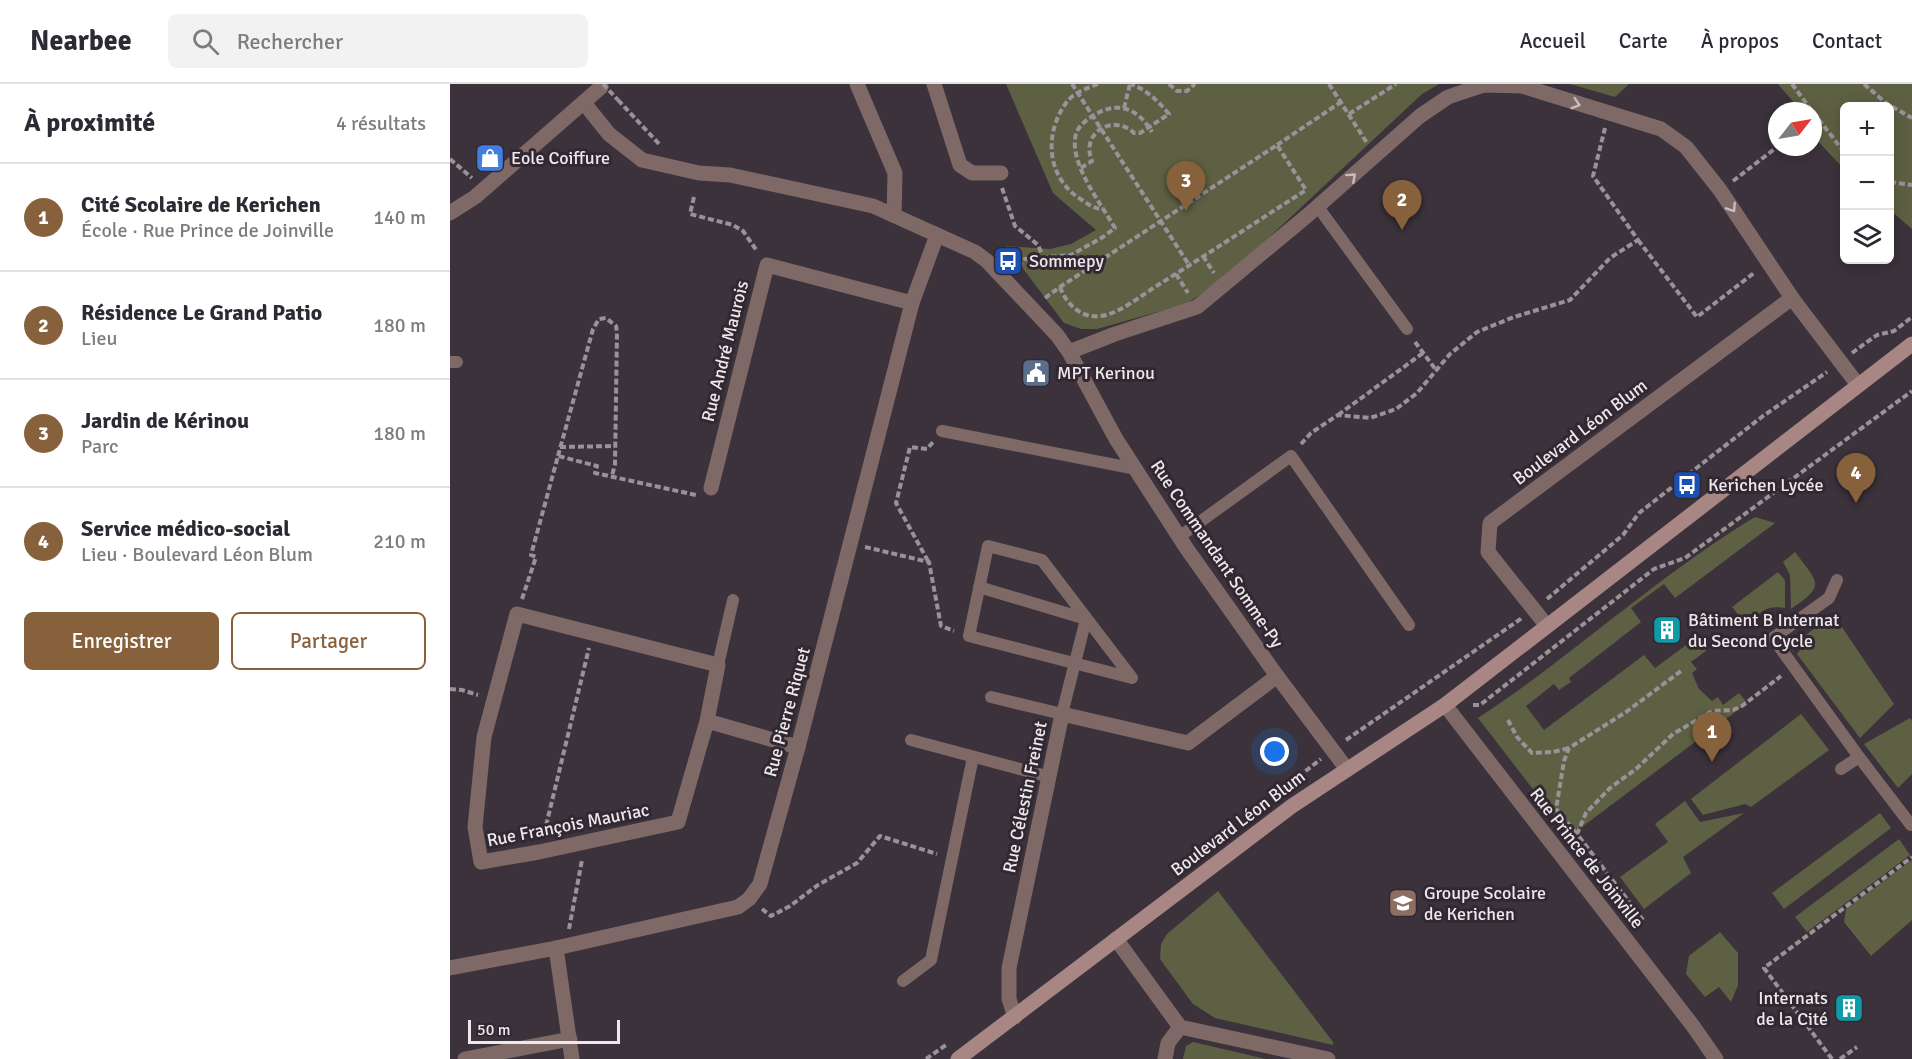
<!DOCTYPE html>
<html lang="fr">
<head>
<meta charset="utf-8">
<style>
  body { margin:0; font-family:Signika,sans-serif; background:#f2f2f3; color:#2b2b33 }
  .controls { position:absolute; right:18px; top:18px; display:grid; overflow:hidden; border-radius:9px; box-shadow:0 3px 15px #0003 }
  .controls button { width:54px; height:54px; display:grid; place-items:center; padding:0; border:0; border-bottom:2px solid #e1e1e2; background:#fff; color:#2b2b33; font:30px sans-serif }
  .compass { position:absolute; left:1318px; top:18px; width:54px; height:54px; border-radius:50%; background:#fff; box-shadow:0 3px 15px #0003; rotate:59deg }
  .scale { position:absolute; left:18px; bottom:15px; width:152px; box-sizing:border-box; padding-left:6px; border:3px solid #eee8ed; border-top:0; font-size:16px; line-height:21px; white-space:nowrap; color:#eee8ed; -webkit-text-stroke:4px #312831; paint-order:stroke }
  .you { position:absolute; left:825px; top:668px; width:21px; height:21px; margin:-15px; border:4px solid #fff; border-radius:50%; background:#1a73e8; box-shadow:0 0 0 9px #1a73e833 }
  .badge { display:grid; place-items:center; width:39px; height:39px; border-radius:50%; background:#87613c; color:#fff; font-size:20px; font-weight:700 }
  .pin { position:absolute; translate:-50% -50px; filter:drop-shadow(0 2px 3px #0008) }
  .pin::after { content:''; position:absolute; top:32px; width:21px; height:18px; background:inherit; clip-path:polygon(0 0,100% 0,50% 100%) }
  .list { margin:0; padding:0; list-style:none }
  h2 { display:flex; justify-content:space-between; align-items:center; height:78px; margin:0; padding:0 24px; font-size:26px }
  h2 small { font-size:20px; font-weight:400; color:#7c7c81 }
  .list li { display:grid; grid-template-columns:39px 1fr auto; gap:18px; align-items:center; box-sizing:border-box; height:108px; padding:0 24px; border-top:2px solid #e1e1e2 }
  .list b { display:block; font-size:22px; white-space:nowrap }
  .list p { margin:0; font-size:20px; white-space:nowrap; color:#7c7c81 }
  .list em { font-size:20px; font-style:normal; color:#7c7c81 }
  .actions { display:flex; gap:12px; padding:18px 24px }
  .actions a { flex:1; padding:14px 0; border:2px solid #87613c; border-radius:9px; text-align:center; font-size:21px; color:#87613c }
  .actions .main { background:#87613c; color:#fff }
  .icon { flex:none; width:33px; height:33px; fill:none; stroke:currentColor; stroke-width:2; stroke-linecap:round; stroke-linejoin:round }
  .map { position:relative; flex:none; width:1462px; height:975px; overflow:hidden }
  header { display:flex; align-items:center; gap:36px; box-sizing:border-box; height:84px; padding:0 30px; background:#fff; border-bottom:2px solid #e1e1e2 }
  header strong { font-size:28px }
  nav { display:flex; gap:33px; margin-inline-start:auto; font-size:21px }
  .search { width:420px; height:54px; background:#f2f2f3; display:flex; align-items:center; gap:15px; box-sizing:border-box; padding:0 21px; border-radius:9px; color:#7c7c81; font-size:22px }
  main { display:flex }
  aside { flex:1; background:#fff }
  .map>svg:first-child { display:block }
</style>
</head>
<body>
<header>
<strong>Nearbee</strong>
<div class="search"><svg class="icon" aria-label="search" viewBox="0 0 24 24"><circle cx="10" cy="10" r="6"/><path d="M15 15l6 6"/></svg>Rechercher</div>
<nav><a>Accueil</a><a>Carte</a><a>À propos</a><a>Contact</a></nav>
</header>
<main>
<aside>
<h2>À proximité<small>4 résultats</small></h2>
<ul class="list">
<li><span class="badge">1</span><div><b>Cité Scolaire de Kerichen</b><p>École · Rue Prince de Joinville</p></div><em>140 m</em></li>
<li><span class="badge">2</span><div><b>Résidence Le Grand Patio</b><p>Lieu</p></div><em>180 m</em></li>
<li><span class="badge">3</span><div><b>Jardin de Kérinou</b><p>Parc</p></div><em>180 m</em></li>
<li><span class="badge">4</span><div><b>Service médico-social</b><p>Lieu · Boulevard Léon Blum</p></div><em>210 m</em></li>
</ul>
<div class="actions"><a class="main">Enregistrer</a><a>Partager</a></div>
</aside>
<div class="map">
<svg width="1462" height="975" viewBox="0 0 1462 975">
  <rect width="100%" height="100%" fill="#3b323b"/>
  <g fill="#5e6043">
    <path d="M556 0H989L972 10 779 191 736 220 647 245H631L614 239 556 162 600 165 621 160 646 146 603 109Z"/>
    <path d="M1120 0H1179L1165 13Z"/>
    <path d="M1328 0H1462V145L1440 126V22H1394V85L1363 52V27H1351Z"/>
    <path d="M1305 433 1325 439 1225 514 1214 500 1181 524 1191 538 1119 594 1121 598 1109 606 1104 600 1076 622 1094 646 1194 571 1205 584 1247 553 1257 566 1241 578 1247 585 1242 589 1249 605 1262 617 1268 613 1273 621 1289 609 1297 619 1132 743 1116 748 1028 634C1044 623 1061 612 1077 600 1153 544 1224 482 1305 433Z"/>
    <path d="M1345 468C1368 499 1377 501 1341 525L1340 491 1333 478Z"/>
    <path d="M1328 488 1335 496V524C1317 521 1306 528 1300 545L1282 523Z"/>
    <path d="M1383 530 1444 620 1410 654 1347 570 1356 558V551Z"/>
    <path d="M1351 630 1379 666 1301 723 1295 720 1253 731 1241 715Z"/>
    <path d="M1460 634 1462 636V690L1448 704 1414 660Z"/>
    <path d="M1235 717 1250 738 1294 729 1233 773 1241 789 1194 825 1170 793 1218 758 1205 740Z"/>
    <path d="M1430 729 1441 744 1334 825 1322 809Z"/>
    <path d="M1449 755 1460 771 1357 848 1345 833Z"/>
    <path d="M1462 776V836L1421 872 1394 838 1396 825Z"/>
    <path d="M768 807 883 958V961L765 934 743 920 710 875 711 860 717 850Z"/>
    <path d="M1270 848 1288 869V901L1281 918 1269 903 1255 913 1236 890 1239 872Z"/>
    <path d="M743 958 816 975H733L736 962Z"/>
  </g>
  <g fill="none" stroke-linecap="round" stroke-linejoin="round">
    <g stroke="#9a9299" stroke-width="4" stroke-dasharray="6 3" stroke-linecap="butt">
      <path d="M622 0 739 181"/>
      <path d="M648 0C637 4 623 9 616 19 593 51 597 95 632 116 639 121 645 125 653 125"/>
      <path d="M719 0 727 7H737L745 0"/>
      <path d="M879 0 917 59"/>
      <path d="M1342 0 1362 27"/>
      <path d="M1414 0 1436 19 1462 34"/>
      <path d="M168 16 211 62"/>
      <path d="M674 24 680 0"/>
      <path d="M1363 28 1394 68"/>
      <path d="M899 30 946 0"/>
      <path d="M827 61 891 18"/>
      <path d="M0 75 22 94"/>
      <path d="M631 84 642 77C630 49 663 29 684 49H690L719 30C708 17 697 6 681 0"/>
      <path d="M1283 97 1327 63"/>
      <path d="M1440 98 1462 101"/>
      <path d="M552 104 565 142 588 161 593 173"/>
      <path d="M244 113 240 130 283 141 293 147 307 167"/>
      <path d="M1188 156 1247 233 1304 189"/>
      <path d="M753 172 764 189"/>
      <path d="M568 183 575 175 621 171 653 153 665 144C651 120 622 83 625 55 626 45 632 39 641 33 666 16 687 23 702 48"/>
      <path d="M726 190 738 209"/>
      <path d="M595 214 610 203 827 61 856 106C806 138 758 170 708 201 692 211 674 226 656 231 634 237 617 222 610 203"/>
      <path d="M965 258 986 286"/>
      <path d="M1402 269 1427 251 1444 247 1462 233"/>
      <path d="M888 331 973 269"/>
      <path d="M851 360 861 349 888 331 920 334 946 325 967 309 1000 270 1027 248 1064 233 1120 216 1160 174 1188 156 1143 92 1155 44"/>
      <path d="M110 363 165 362"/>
      <path d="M108 372 143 245 149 235 156 234 166 242 167 248 165 380 162 392"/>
      <path d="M415 463 479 478 491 542 504 547"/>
      <path d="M478 477 446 419 460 363 477 365 483 358"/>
      <path d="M72 515 86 473 81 471 108 372 147 382 145 389 246 411"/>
      <path d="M1097 515 1173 451 1189 429 1313 332 1377 288"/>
      <path d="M0 605 12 606 28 611"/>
      <path d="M1023 621H1030L1204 485 1235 474 1462 307"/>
      <path d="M1058 636 1067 653 1082 669 1103 668 1119 664"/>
      <path d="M896 656 1072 534"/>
      <path d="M827 709 871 675"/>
      <path d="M94 750 139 564"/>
      <path d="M1127 750 1106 725 1114 677 1119 664 1176 628 1231 587"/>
      <path d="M312 825 321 832 340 822 368 801 407 779 430 752 487 770"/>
      <path d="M1193 836 1127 750 1136 729 1160 704 1186 685 1223 650 1262 627 1283 626 1292 622 1331 592"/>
      <path d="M119 845 132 776"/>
      <path d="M476 975 496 961"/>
      <path d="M1382 975 1314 884 1462 773"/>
      <path d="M1390 975 1407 963"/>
    </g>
    <g stroke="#7f6967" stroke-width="12">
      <path d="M868 123 957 245"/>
      <path d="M0 278H7"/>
      <path d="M492 347 686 385"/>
      <path d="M729 453 841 372 959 541"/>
      <path d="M538 462 592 476 682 594 519 552Z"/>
      <path d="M1387 496 1379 514 1323 554 1409 673 1461 741"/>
      <path d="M529 503 636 535 612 630 541 613"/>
      <path d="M268 581 283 516"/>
      <path d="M461 656 600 693"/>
      <path d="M1391 685 1409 673"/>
      <path d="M453 897 481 876 523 673"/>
    </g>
    <g stroke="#7f6967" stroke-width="15">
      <path d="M407 0 445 89 444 131"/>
      <path d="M484 0 510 81 522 89H551"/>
      <path d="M134 19 159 50 192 76 249 89 280 91 423 122 525 168 537 177 607 251 619 268 666 355 737 465 827 592 896 684"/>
      <path d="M619 268 665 250 747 223 858 131 970 32 998 13 1034 1 1072 2 1211 45 1236 63 1270 106 1342 214 1408 301"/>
      <path d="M261 404 317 181 462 219"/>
      <path d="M1097 542 1038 468 1040 439 1342 214"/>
      <path d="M995 621 1243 942 1266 975"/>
      <path d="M257 637 228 738 89 768 31 778 25 743 34 653 67 530 268 581 257 637 348 663"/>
      <path d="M666 855 730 943 878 975"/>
      <path d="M106 864 122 975"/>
      <path d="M0 884 106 864 288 823 299 815 310 800 348 663 462 219 487 151"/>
      <path d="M565 933 559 915V884L612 630 738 659 827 592"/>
      <path d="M15 975 120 955"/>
      <path d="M715 975 718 959 730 943"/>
    </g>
    <path stroke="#7f6967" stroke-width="15" d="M0 129 25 113 151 3"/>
    <path stroke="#a88683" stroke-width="15" d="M508 975 842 722 995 621 1462 260"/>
    <path stroke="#9a9299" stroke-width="4" stroke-dasharray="6 3" stroke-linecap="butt" d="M153 0 168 16"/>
  </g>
  <defs><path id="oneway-chevron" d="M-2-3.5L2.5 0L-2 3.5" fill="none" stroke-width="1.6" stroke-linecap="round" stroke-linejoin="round" transform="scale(1.5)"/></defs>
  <g stroke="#c7bcbe">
    <use href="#oneway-chevron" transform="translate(1126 20) rotate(17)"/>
    <use href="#oneway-chevron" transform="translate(902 93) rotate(-42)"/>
    <use href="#oneway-chevron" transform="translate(1282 124) rotate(57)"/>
  </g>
  <defs>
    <g id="shop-square" transform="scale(1.5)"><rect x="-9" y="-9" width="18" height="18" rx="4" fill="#3f7fe0" stroke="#312831"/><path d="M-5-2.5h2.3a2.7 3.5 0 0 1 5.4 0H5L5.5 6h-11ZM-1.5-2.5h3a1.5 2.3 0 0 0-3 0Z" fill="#fff"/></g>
    <g id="bus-square" transform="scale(1.5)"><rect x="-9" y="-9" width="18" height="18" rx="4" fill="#1a4fb4" stroke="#312831"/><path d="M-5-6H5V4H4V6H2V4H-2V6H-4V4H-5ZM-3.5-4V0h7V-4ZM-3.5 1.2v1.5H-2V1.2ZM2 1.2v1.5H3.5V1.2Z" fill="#fff"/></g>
    <g id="civic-square" transform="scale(1.5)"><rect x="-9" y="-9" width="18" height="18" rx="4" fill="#5c6f8a" stroke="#312831"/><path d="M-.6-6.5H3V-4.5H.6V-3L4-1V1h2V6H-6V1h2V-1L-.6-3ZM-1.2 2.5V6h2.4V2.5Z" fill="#fff"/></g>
    <g id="building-square" transform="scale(1.5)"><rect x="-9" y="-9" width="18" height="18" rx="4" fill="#0f9aa8" stroke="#312831"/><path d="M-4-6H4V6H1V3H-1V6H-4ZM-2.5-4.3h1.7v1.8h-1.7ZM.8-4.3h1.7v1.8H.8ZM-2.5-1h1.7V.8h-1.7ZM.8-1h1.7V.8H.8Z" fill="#fff"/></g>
    <g id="school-square" transform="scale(1.5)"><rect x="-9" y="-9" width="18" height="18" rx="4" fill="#8d6e63" stroke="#312831"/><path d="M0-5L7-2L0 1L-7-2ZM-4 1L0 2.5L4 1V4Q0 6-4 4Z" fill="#fff"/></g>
  </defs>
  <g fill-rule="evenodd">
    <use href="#shop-square" x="40" y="74"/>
    <use href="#bus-square" x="558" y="177"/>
    <use href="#civic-square" x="586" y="289"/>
    <use href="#bus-square" x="1237" y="401"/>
    <use href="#building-square" x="1217" y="546"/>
    <use href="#school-square" x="953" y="819"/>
    <use href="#building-square" x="1399" y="924"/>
  </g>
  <g text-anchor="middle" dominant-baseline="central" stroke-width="6" stroke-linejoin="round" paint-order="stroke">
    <g font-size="18" fill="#eee8ed" stroke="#312831" text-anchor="start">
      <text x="61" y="74">Eole Coiffure</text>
      <text x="579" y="177">Sommepy</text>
      <text x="607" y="289">MPT Kerinou</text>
      <text x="1258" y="401">Kerichen Lycée</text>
      <text x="1238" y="536">Bâtiment B Internat<tspan x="1238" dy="21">du Second Cycle</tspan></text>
      <text x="974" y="809">Groupe Scolaire<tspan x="974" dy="21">de Kerichen</tspan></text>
      <text x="1378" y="914" text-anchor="end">Internats<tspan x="1378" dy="21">de la Cité</tspan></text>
    </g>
    <g font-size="18" fill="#eee8ed" stroke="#312831">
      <text transform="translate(275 267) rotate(-76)">Rue André Maurois</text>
      <text transform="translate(1130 348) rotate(-37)">Boulevard Léon Blum</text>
      <text transform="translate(767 470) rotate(56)">Rue Commandant Somme-Py</text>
      <text transform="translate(337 628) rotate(-75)">Rue Pierre Riquet</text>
      <text transform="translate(575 713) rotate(-78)">Rue Célestin Freinet</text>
      <text transform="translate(788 739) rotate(-37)">Boulevard Léon Blum</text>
      <text transform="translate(118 741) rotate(-11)">Rue François Mauriac</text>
      <text transform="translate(1137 774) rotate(52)">Rue Prince de Joinville</text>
    </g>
  </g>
</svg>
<div class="controls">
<button>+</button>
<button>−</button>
<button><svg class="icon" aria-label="layers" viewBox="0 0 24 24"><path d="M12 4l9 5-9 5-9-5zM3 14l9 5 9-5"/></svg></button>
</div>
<svg class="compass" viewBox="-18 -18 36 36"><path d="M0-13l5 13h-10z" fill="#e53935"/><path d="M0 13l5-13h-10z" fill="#7c7c81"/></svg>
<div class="scale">50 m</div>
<div class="you"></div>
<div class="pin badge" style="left:1262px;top:678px">1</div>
<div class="pin badge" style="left:952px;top:146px">2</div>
<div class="pin badge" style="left:736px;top:127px">3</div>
<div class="pin badge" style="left:1406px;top:419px">4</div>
</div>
</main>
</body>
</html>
